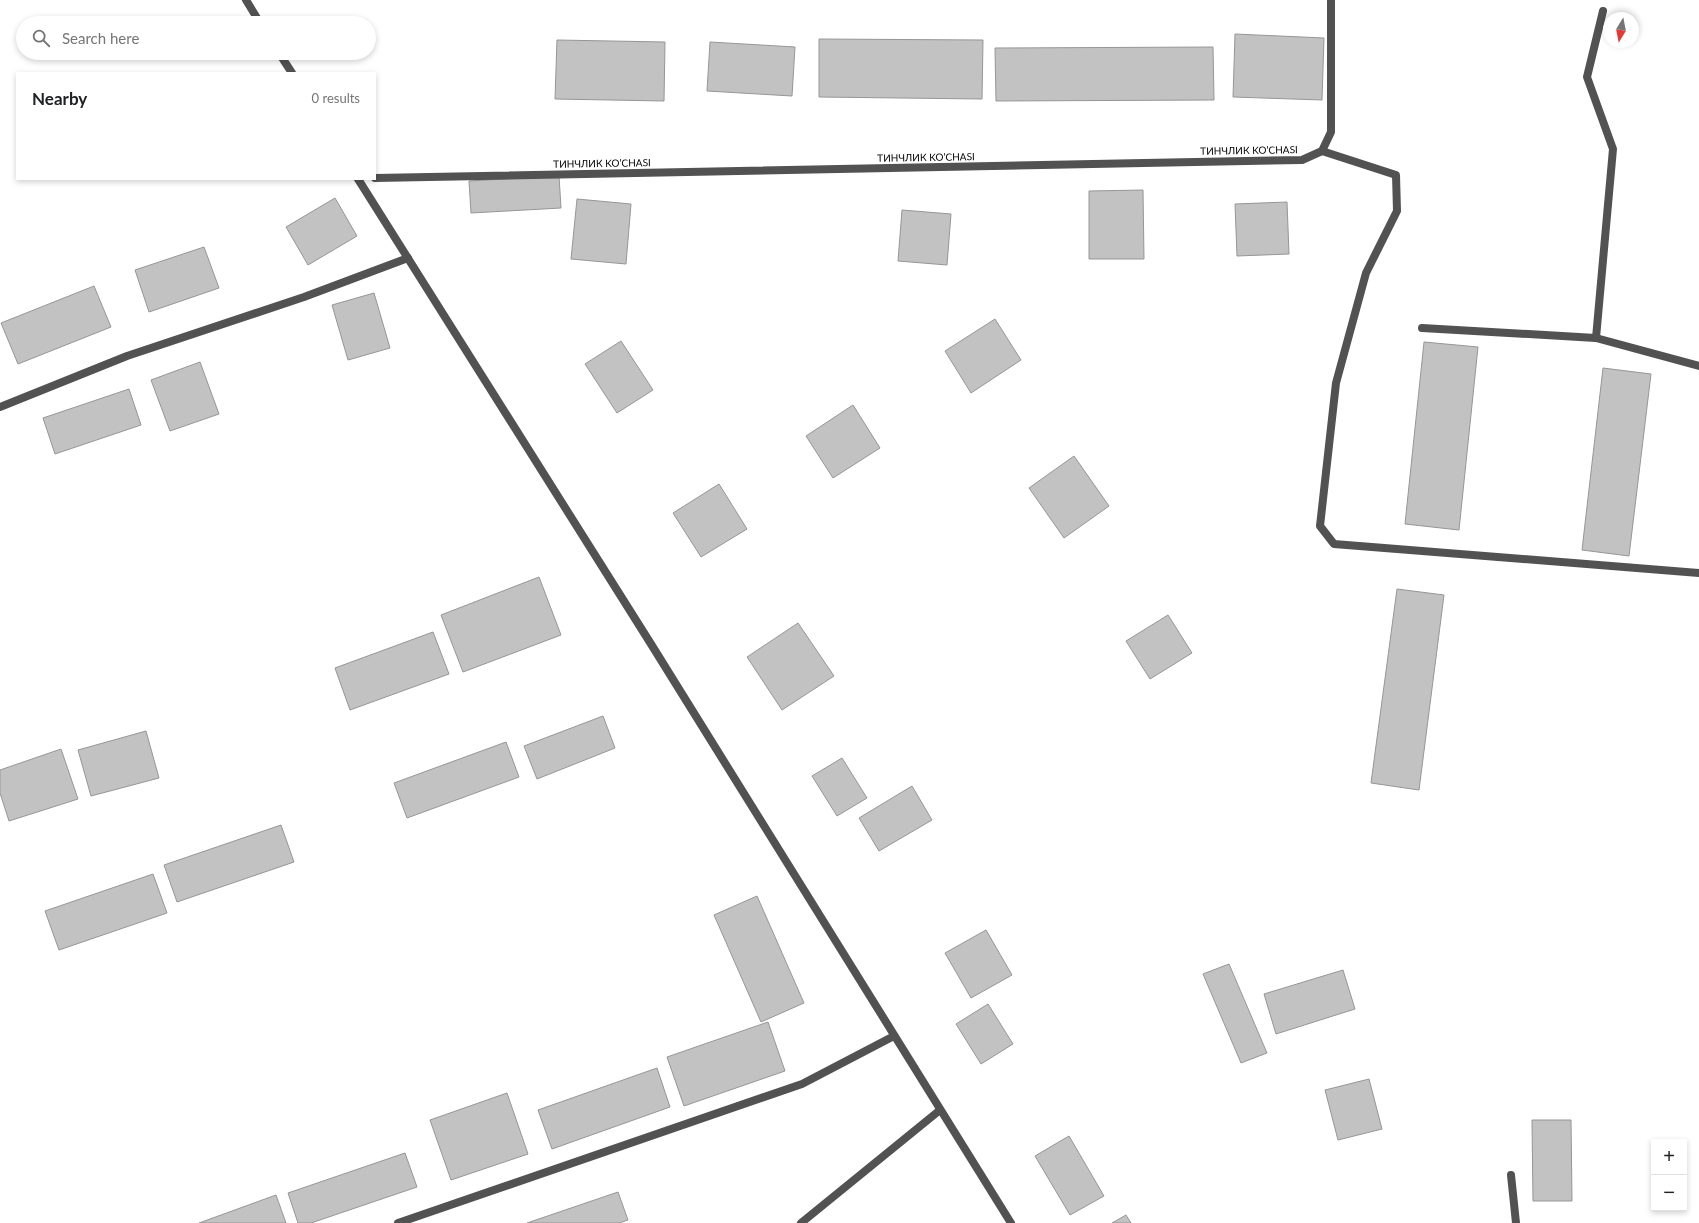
<!DOCTYPE html>
<html lang="en">
<head>
<meta charset="utf-8">
<style>
  body { margin:0; font-family:Lato,sans-serif; background:#f2f2f2; color:#202124 }
  .controls { position:absolute; right:12px; bottom:12px; display:grid; overflow:hidden; border-radius:0px; box-shadow:0 2px 6px #0003 }
  .controls button { width:36px; height:36px; display:grid; place-items:center; padding:0; border:0; border-bottom:1px solid #e0e0e0; background:#fff; color:#202124; font:20px sans-serif }
  .compass { position:absolute; left:1603px; top:12px; width:36px; height:36px; border-radius:50%; background:#fff; box-shadow:0 2px 6px #0003; rotate:190deg }
  .list { margin:0; padding:0; list-style:none }
  h2 { display:flex; justify-content:space-between; align-items:center; height:52px; margin:0; padding:0 16px; font-size:17px }
  h2 small { font-size:13px; font-weight:400; color:#757577 }
  .icon { flex:none; width:22px; height:22px; fill:none; stroke:currentColor; stroke-width:2; stroke-linecap:round; stroke-linejoin:round }
  .map { position:relative; flex:none; width:1699px; height:1223px; overflow:hidden }
  .search { position:absolute; background:#fff; box-shadow:0 2px 6px #0003; left:16px; top:16px; width:360px; height:44px; display:flex; align-items:center; gap:10px; box-sizing:border-box; padding:0 14px; border-radius:22px; color:#757577; font-size:15px }
  .panel { position:absolute; background:#fff; box-shadow:0 2px 6px #0003; left:16px; top:72px; width:360px; height:108px; border-radius:0px }
  .map>svg:first-child { display:block }
</style>
</head>
<body>
<div class="map">
<svg width="1699" height="1223" viewBox="0 0 1699 1223">
  <rect width="100%" height="100%" fill="#fff"/>
  <g fill="#c2c2c2" stroke="#969696">
    <path d="M1235 34 1324 38 1322 100 1233 97Z"/>
    <path d="M819 39 983 40 982 99 819 97Z"/>
    <path d="M557 40 665 42 664 101 555 99Z"/>
    <path d="M710 42 795 47 792 96 707 91Z"/>
    <path d="M1213 47 1214 100 996 101 995 48Z"/>
    <path d="M559 176 561 208 471 213 469 181Z"/>
    <path d="M1143 190 1144 259H1089V191Z"/>
    <path d="M335 198 357 236 308 265 286 227Z"/>
    <path d="M577 199 631 204 626 264 571 259Z"/>
    <path d="M1287 202 1289 254 1237 256 1235 204Z"/>
    <path d="M902 210 951 214 947 265 898 261Z"/>
    <path d="M204 247 219 288 149 312 135 270Z"/>
    <path d="M94 286 111 327 18 364 1 323Z"/>
    <path d="M374 293 390 348 348 360 332 305Z"/>
    <path d="M995 319 1021 360 971 393 945 351Z"/>
    <path d="M621 341 653 390 617 413 585 364Z"/>
    <path d="M1424 342 1478 347 1459 530 1405 524Z"/>
    <path d="M200 362 219 414 170 431 151 380Z"/>
    <path d="M1603 368 1651 374 1629 556 1582 550Z"/>
    <path d="M129 389 141 425 55 454 43 418Z"/>
    <path d="M853 405 880 448 833 478 806 436Z"/>
    <path d="M1074 456 1109 506 1064 538 1029 488Z"/>
    <path d="M719 484 747 529 701 557 673 513Z"/>
    <path d="M539 577 561 635 463 672 441 615Z"/>
    <path d="M1397 589 1444 595 1419 790 1371 783Z"/>
    <path d="M1168 615 1192 653 1150 679 1126 641Z"/>
    <path d="M798 623 834 676 782 710 747 657Z"/>
    <path d="M433 632 449 674 350 710 335 668Z"/>
    <path d="M603 716 615 748 537 779 524 746Z"/>
    <path d="M146 731 159 778 91 796 78 750Z"/>
    <path d="M506 742 519 777 407 818 394 783Z"/>
    <path d="M61 749 78 799 9 821 0 793V770Z"/>
    <path d="M842 758 867 798 837 816 812 776Z"/>
    <path d="M912 786 932 820 879 851 859 818Z"/>
    <path d="M281 825 294 862 177 902 164 865Z"/>
    <path d="M153 874 167 913 59 950 45 911Z"/>
    <path d="M757 896 804 1003 761 1022 714 915Z"/>
    <path d="M986 930 1012 975 971 998 945 953Z"/>
    <path d="M1229 964 1267 1053 1241 1063 1203 974Z"/>
    <path d="M1343 970 1355 1009 1276 1034 1264 994Z"/>
    <path d="M988 1004 1013 1044 981 1064 956 1024Z"/>
    <path d="M768 1022 785 1071 684 1106 667 1057Z"/>
    <path d="M657 1068 670 1107 552 1149 538 1110Z"/>
    <path d="M1369 1079 1382 1129 1338 1140 1325 1090Z"/>
    <path d="M507 1093 528 1154 451 1180 430 1120Z"/>
    <path d="M1532 1120H1571L1572 1201H1533Z"/>
    <path d="M1069 1136 1104 1196 1070 1215 1035 1156Z"/>
    <path d="M405 1153 417 1187 311 1223H298L288 1193Z"/>
    <path d="M618 1192 628 1220 619 1223H527Z"/>
    <path d="M276 1195 286 1223H199Z"/>
    <path d="M1126 1215 1131 1223H1112Z"/>
  </g>
  <g fill="none" stroke-linecap="round" stroke-linejoin="round">
    <g stroke="#525252" stroke-width="8">
      <path d="M246 0 260 23"/>
      <path d="M279 53 292 73"/>
      <path d="M1322 151 1396 175 1397 211 1366 273 1336 383 1320 526 1334 544 1699 573"/>
      <path d="M375 178 1302 160 1322 151 1331 132V0"/>
      <path d="M358 179 651 644 1011 1223"/>
      <path d="M1422 328 1596 338 1699 366"/>
      <path d="M1596 338 1613 149 1587 77 1603 11"/>
      <path d="M0 407 127 356 304 297 408 258"/>
      <path d="M1511 1175 1516 1223"/>
      <path d="M398 1223 802 1084 894 1036"/>
      <path d="M801 1223 940 1110"/>
    </g>
  </g>
  <g text-anchor="middle" dominant-baseline="central" stroke-width="3" stroke-linejoin="round" paint-order="stroke">
    <g font-size="10" fill="#000" stroke="#fff">
      <text transform="translate(1249 150) rotate(-1)">ТИНЧЛИК KO’CHASI</text>
      <text transform="translate(926 157) rotate(-1)">ТИНЧЛИК KO’CHASI</text>
      <text transform="translate(602 163) rotate(-1)">ТИНЧЛИК KO’CHASI</text>
    </g>
  </g>
</svg>
<div class="controls">
<button>+</button>
<button>−</button>
</div>
<svg class="compass" viewBox="-18 -18 36 36"><path d="M0-13l5 13h-10z" fill="#e53935"/><path d="M0 13l5-13h-10z" fill="#757577"/></svg>
<div class="search"><svg class="icon" aria-label="search" viewBox="0 0 24 24"><circle cx="10" cy="10" r="6"/><path d="M15 15l6 6"/></svg>Search here</div>
<section class="panel">
<h2>Nearby<small>0 results</small></h2>
<ul class="list">
</ul>
</section>
</div>
</body>
</html>
